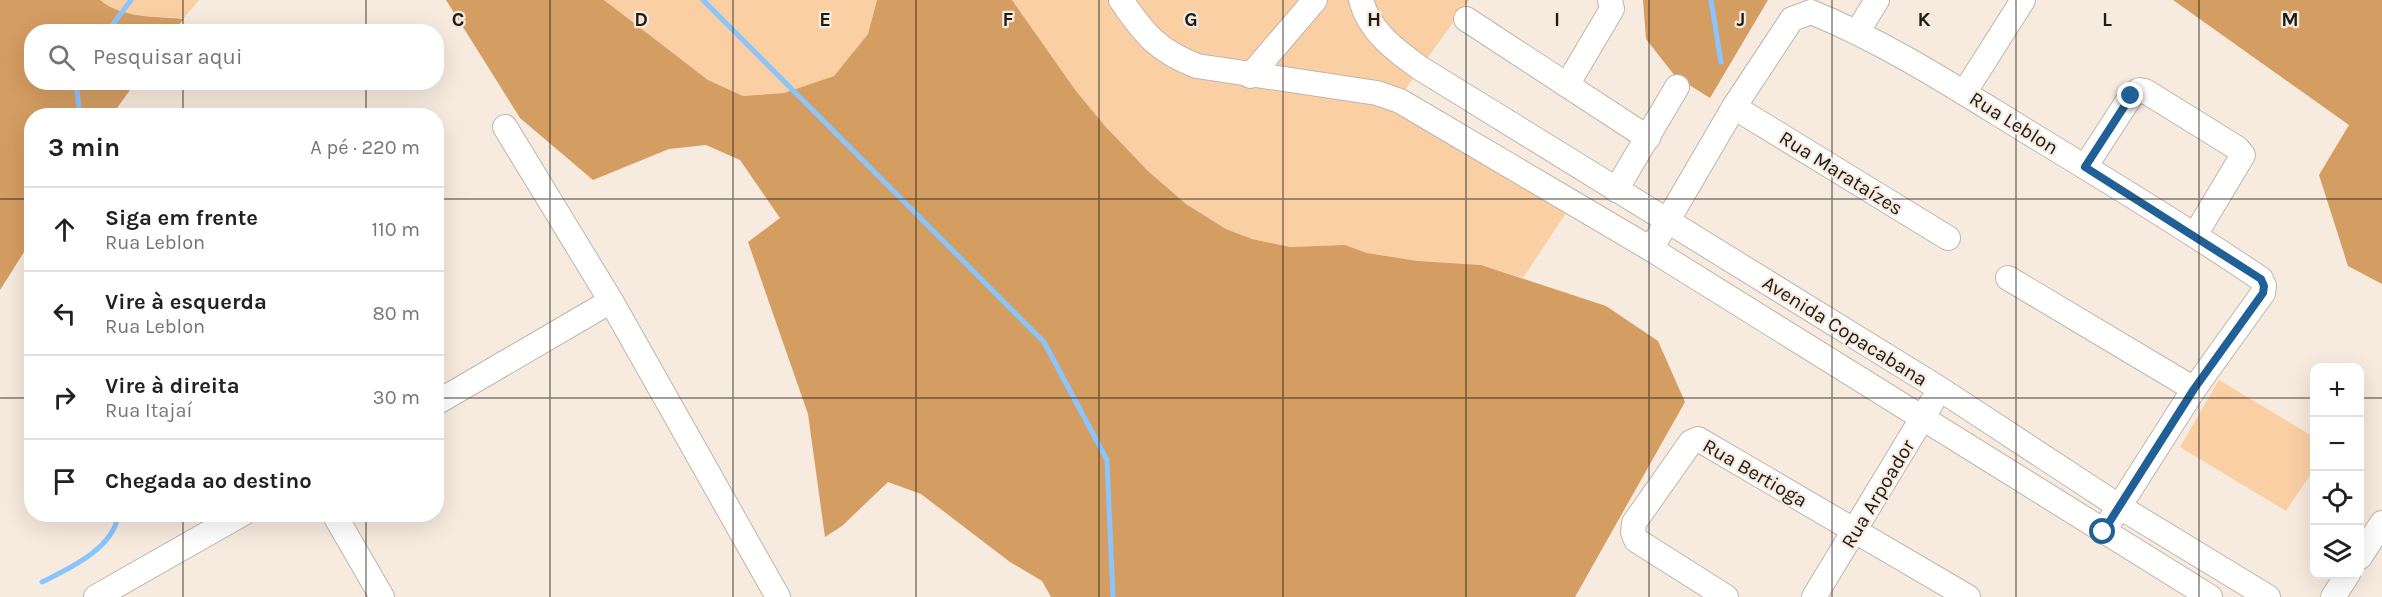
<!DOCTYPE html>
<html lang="pt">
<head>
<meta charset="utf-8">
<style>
  body { margin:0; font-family:Karla,sans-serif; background:#f2f2f2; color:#202124 }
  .controls { position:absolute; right:18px; bottom:18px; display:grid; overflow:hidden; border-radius:12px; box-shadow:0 6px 24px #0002 }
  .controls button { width:54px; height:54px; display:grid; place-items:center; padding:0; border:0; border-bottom:2px solid #e0e0e0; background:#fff; color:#202124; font:30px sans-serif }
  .stop { position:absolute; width:18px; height:18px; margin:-14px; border:4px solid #216096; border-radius:50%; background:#fff }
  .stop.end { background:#216096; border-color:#fff; box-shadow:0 2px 6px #0008 }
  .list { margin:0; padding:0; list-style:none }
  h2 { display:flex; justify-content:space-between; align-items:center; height:78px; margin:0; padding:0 24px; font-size:26px }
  h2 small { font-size:20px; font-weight:400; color:#757577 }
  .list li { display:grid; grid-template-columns:39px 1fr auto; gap:18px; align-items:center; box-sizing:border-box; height:84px; padding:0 24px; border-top:2px solid #e0e0e0 }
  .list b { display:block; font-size:22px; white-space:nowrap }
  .list p { margin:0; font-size:20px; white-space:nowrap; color:#757577 }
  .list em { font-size:20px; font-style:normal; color:#757577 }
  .icon { flex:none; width:33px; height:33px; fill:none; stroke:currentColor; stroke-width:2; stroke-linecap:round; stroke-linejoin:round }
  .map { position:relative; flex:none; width:2382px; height:597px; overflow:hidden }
  .search { position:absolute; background:#fff; box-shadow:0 6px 24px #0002; left:24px; top:24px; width:420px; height:66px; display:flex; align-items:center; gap:15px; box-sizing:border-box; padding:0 21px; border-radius:24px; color:#757577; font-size:22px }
  .panel { position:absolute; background:#fff; box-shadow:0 6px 24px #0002; left:24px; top:108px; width:420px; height:414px; border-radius:24px }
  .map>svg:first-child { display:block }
</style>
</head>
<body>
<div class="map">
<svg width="2382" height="597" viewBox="0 0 2382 597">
  <rect width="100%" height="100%" fill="#f7eade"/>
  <g fill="#facfa4">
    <path d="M100 0H199L184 18C156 16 123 19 100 0Z"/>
    <path d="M604 0H877L868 34 834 76 784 93 743 96 708 80Z"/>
    <path d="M1012 0H1469L1397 101 1568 210 1523 278 1481 265 1419 261 1367 253 1345 245 1290 247 1252 239 1226 229 1186 204 1148 171 1105 126 1076 91Z"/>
    <path d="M2219 380 2314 437V469L2286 511 2180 447Z"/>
  </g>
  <g fill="#d49d62">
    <path d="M0 0H100C123 19 156 16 184 19L173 31 32 32V82L135 83 112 115 32 116 31 241 0 290Z"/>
    <path d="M446 0H604L708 80 743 96 784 93 834 76 868 34 877 0H1012L1076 91 1105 126 1148 171 1186 204 1226 229 1252 239 1290 247 1345 245 1367 253 1418 261 1481 265 1606 306 1658 341 1685 402 1575 597H1051L1042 581 1010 562 921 494 888 482 842 526 825 537 808 414 748 242 780 218 740 160 706 145 669 149 593 180 520 118Z"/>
    <path d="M1643 0H1768L1710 98 1675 76 1646 39Z"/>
    <path d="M2173 0H2382V284L2348 266 2319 175 2349 125Z"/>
  </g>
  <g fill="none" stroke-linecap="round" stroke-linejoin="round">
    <g stroke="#8ac5fd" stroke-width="5">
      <path d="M703 0 1044 342 1107 460 1113 597"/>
      <path d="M1711 0 1721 62"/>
      <path d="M107 32 131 0"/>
      <path d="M76 82 80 116"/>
      <path d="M42 582C68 569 115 548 118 514"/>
    </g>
    <g stroke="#c1b5aa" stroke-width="26">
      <g id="minor">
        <path d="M1121 0C1144 34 1158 51 1197 66L1377 93 1400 101 1651 249 2210 597"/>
        <path d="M1361 0C1369 31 1395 50 1420 68L1940 389 2120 507 2268 597"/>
        <path d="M1466 19 1648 138"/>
        <path d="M1858 31 1877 0"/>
        <path d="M1250 76 1315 0"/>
        <path d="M1567 85 1612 9 1610 0"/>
        <path d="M1964 93 2023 0"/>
        <path d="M1734 107 1948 238"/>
        <path d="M505 127 611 301 778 597"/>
        <path d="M2085 167 2131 96 2139 90 2145 91 2237 148 2243 155 2195 235"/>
        <path d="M1616 190 1677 87"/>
        <path d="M1651 249 1734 107 1792 19 1811 12C1887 43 1956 88 2026 131 2105 179 2184 227 2261 279L2264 286 2263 293 2194 389 2103 532"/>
        <path d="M2008 278 2194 389"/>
        <path d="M436 403 611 301"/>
        <path d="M334 514 382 597"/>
        <path d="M2360 557 2382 523"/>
        <path d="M96 597 242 514"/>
        <path d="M1726 597 1636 540 1633 532 1634 523 1691 442 1698 439 1968 597"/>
        <path d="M1814 597 1932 402"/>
        <path d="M2333 597 2348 574"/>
      </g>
    </g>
    <use href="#minor" stroke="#fff" stroke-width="24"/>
  </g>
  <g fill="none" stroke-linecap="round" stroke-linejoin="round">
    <path stroke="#216096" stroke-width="8" d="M2103 532 2194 389 2263 293 2264 286 2261 279 2085 167 2131 96"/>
  </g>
  <path fill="none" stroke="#1f1b17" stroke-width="1.5" stroke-opacity="0.55" d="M183 0V32M366 0V32M550 0V597M733 0V597M916 0V597M1099 0V597M1283 0V597M1466 0V597M1649 0V597M1832 0V597M2016 0V597M2199 0V597M183 82V116M366 82V116M0 199H32M436 199H2382M0 398H32M436 398H2314M2360 398H2382M183 514V597M366 514V597"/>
  <g text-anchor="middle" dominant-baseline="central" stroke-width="4.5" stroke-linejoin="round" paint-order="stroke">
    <g font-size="20" fill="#1f1b17" stroke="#f7eade">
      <text transform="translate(2014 123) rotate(32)">Rua Leblon</text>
      <text transform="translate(1841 173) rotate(32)">Rua Marataízes</text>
      <text transform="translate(1845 331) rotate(32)">Avenida Copacabana</text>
      <text transform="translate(1755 473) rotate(30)">Rua Bertioga</text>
      <text transform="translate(1878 494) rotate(-59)">Rua Arpoador</text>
    </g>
  </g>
  <g font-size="20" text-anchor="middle" font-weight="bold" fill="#1f1b17" stroke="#f7eade" stroke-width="4.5" stroke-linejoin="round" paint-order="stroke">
    <text x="458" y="26">C</text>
    <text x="641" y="26">D</text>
    <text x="825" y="26">E</text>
    <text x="1008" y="26">F</text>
    <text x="1191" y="26">G</text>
    <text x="1374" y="26">H</text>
    <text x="1557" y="26">I</text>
    <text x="1741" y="26">J</text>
    <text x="1924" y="26">K</text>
    <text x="2107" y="26">L</text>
    <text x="2290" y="26">M</text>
  </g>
</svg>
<div class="controls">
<button>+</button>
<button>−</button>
<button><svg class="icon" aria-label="locate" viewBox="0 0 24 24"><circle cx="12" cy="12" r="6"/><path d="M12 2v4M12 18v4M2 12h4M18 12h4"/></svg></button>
<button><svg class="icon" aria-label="layers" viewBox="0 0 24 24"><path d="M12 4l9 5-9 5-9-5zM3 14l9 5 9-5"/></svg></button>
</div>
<div class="stop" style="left:2103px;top:532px"></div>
<div class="stop end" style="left:2131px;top:96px"></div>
<div class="search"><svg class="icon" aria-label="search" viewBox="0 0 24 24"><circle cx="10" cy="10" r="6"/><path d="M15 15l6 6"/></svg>Pesquisar aqui</div>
<section class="panel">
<h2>3 min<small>A pé · 220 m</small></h2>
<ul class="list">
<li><svg class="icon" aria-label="ahead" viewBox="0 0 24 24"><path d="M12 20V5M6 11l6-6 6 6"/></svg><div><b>Siga em frente</b><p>Rua Leblon</p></div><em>110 m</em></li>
<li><svg class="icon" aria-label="left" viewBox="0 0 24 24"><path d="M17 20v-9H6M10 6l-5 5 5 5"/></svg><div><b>Vire à esquerda</b><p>Rua Leblon</p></div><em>80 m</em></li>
<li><svg class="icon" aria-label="right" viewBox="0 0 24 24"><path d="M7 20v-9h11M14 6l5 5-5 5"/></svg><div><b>Vire à direita</b><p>Rua Itajaí</p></div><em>30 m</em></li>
<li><svg class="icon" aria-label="arrive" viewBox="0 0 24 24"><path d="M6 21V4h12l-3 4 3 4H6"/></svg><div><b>Chegada ao destino</b></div></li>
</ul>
</section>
</div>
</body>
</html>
